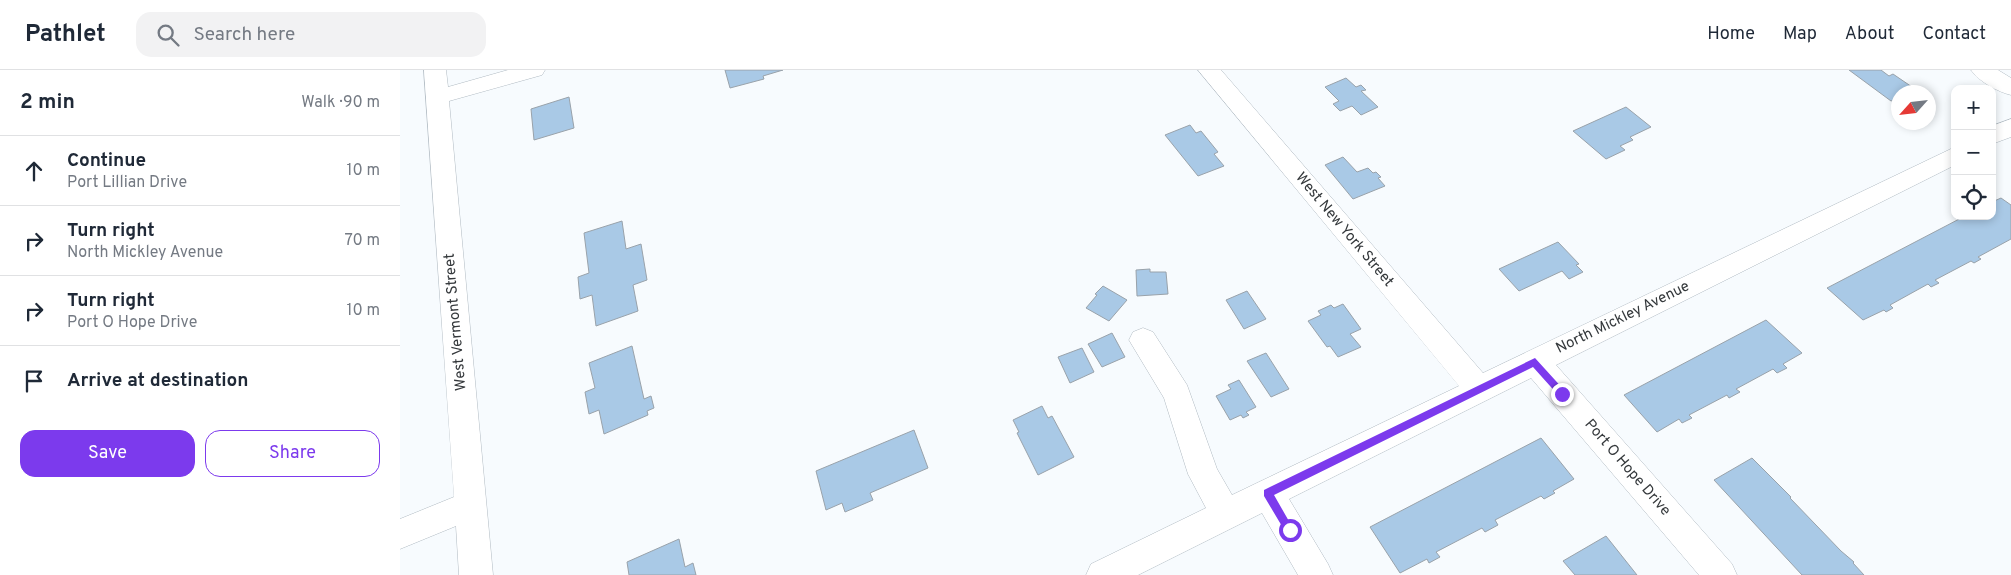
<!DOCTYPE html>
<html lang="en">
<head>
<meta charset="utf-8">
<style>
  body { margin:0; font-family:Overpass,sans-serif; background:#f2f2f3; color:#1f2937 }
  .controls { position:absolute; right:15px; top:15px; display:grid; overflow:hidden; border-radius:10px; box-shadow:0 2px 8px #0003 }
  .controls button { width:45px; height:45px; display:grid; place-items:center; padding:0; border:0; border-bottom:1px solid #e0e1e3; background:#fff; color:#1f2937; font:25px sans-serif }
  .compass { position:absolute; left:1491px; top:15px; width:45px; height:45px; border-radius:50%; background:#fff; box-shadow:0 2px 8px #0003; rotate:243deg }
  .stop { position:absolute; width:15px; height:15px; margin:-11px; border:4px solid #7c3aed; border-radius:50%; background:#fff }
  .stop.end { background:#7c3aed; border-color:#fff; box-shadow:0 1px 5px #0008 }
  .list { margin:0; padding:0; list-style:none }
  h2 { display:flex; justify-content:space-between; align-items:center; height:65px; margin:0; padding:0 20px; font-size:21px }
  h2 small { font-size:16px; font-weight:400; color:#747a83 }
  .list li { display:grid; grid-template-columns:32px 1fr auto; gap:15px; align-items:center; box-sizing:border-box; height:70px; padding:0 20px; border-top:1px solid #e0e1e3 }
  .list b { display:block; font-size:19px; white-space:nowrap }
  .list p { margin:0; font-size:16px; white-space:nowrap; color:#747a83 }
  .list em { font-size:16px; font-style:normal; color:#747a83 }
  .actions { display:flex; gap:10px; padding:15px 20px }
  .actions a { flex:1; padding:11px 0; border:1px solid #7c3aed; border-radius:15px; text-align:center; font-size:18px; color:#7c3aed }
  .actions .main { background:#7c3aed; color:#fff }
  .icon { flex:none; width:28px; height:28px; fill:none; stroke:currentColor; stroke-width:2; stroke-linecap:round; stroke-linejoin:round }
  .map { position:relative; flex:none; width:1611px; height:505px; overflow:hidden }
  header { display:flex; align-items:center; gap:30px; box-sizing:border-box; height:70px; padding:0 25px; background:#fff; border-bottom:1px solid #e0e1e3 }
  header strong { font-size:24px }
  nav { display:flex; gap:28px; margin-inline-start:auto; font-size:18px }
  .search { width:350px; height:45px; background:#f2f2f3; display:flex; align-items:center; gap:12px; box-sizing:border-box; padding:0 18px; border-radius:15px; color:#747a83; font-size:19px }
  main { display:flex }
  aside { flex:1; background:#fff }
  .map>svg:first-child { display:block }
</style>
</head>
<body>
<header>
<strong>Pathlet</strong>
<div class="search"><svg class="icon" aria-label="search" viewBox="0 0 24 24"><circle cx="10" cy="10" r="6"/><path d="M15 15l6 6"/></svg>Search here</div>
<nav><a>Home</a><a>Map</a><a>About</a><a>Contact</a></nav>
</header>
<main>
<aside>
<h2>2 min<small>Walk · 90 m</small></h2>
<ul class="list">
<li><svg class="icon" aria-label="ahead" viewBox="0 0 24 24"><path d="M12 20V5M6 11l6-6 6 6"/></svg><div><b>Continue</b><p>Port Lillian Drive</p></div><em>10 m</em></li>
<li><svg class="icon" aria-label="right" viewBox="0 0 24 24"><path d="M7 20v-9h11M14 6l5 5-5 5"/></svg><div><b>Turn right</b><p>North Mickley Avenue</p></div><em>70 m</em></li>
<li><svg class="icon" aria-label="right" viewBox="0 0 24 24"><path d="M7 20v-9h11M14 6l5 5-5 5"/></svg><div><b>Turn right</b><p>Port O Hope Drive</p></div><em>10 m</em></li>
<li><svg class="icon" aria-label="arrive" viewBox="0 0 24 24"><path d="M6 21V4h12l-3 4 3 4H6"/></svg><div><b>Arrive at destination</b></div></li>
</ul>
<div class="actions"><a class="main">Save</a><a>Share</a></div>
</aside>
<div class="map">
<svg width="1611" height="505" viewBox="0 0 1611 505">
  <rect width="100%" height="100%" fill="#f7fbfe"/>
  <g fill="#a9c9e6" stroke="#99a2aa">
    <path d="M325 0H383L363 6 364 9 330 18Z"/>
    <path d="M1449 0H1481L1489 6 1493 4 1515 19 1513 20 1516 22H1498V33L1494 30 1491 31Z"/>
    <path d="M946 8 956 17 961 15 966 20 961 21 978 37 961 45 952 36 940 41 933 34 939 31 925 17Z"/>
    <path d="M169 27 174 58 134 70 131 39Z"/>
    <path d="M1226 37 1251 57 1230 67 1233 70 1220 76 1225 80 1206 89 1173 61Z"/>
    <path d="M790 55 796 63 801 61 818 82 814 84 824 96 798 106 765 65Z"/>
    <path d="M943 87 957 102 968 98 973 103 976 102 981 107 978 108 985 116 953 129 925 95Z"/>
    <path d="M1601 128 1611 135V169L1578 187 1581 189 1574 193 1571 191 1535 210 1539 213 1531 217 1528 214 1490 235 1493 238 1486 242 1484 240 1463 250 1427 218 1565 146H1592V132Z"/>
    <path d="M222 151 226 179 241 174 247 210 233 215 238 241 196 256 192 225 180 229 178 207 189 203 184 163Z"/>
    <path d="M1158 172 1179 194 1176 195 1183 202 1169 209 1162 201 1119 221 1099 199Z"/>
    <path d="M750 199V202H766L768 224 737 226 736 200Z"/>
    <path d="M703 216 727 230 709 251 686 238 697 225 695 224Z"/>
    <path d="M847 221 866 249 844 259 826 230Z"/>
    <path d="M943 234 961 259 950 264 961 277 938 287 930 276 927 277 908 251 921 245 918 241 931 235 934 238Z"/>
    <path d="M1366 250 1402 283 1383 294 1387 298 1377 303 1373 299 1336 319 1340 322 1329 328 1327 325 1289 345 1292 348 1282 353 1279 349 1257 362 1224 325Z"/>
    <path d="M712 263 725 287 702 297 688 274Z"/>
    <path d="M232 276 244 329 251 326 254 338 247 341 248 345 204 364 199 340 189 344 185 322 195 318 189 293Z"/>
    <path d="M682 278 694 302 670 313 658 287Z"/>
    <path d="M866 283 889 319 871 327 847 291Z"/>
    <path d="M839 310 856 337 846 342 849 345 843 348 841 345 830 350 816 326 831 319 828 315Z"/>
    <path d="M642 336 648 348 652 346 674 387 638 405 617 363 619 362 613 350Z"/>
    <path d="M514 360 528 398 470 423 473 430 445 442 442 433 426 440 416 401Z"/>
    <path d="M1141 368 1174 409 1153 421 1155 423 1144 429 1141 426 1095 450 1098 455 1085 462 1082 458 1036 482 1040 487 1029 493 1027 489 1000 503 970 457Z"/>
    <path d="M1352 388 1391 427 1390 428 1441 481 1454 492 1453 493 1464 505H1402L1314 410Z"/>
    <path d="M1206 466 1237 505H1175L1163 491Z"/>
    <path d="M279 469 285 497 293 493 296 505H229L227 492Z"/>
  </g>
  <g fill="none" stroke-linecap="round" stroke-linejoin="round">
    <g stroke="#b0bac2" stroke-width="1">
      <g id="minor">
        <path d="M24 0H46L48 17 108 0H145L142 5 49 31 93 505H59L56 456 0 479V449L54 427Z"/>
        <path d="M798 0H821L1083 303 1555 77V95L1156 295 1332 494 1337 505H1299L1131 308 889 429 928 494 933 505H898L862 443 738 505H686L691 494 806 438 788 404 764 328 729 270 733 262 743 258 753 262 787 315 817 399 832 425 1059 316Z"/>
        <path d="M1571 0H1598L1611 8V25C1598 22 1578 11 1571 0Z"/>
        <path d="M1611 49V67L1592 74V56Z"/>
      </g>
    </g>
    <use href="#minor" fill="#fff" fill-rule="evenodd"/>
  </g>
  <path fill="#7c3aed" d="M1135 288 1165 321V326H1159L1133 297 874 425 894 460 890 464 886 463 864 426V420Z"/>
  <g text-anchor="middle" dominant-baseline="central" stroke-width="4.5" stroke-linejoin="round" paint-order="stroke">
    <g font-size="15" fill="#35393c" stroke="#fff">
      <text transform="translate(944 160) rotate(50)">West New York Street</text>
      <text transform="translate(1223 248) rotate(-26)">North Mickley Avenue</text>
      <text transform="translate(56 252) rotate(-95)">West Vermont Street</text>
      <text transform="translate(1227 398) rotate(49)">Port O Hope Drive</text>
    </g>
  </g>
</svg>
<div class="controls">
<button>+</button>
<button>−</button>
<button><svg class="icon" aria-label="locate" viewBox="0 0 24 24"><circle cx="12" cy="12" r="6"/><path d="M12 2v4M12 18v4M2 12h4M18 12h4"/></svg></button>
</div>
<svg class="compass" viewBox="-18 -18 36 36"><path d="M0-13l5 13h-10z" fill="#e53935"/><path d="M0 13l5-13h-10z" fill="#747a83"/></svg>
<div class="stop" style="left:890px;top:460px"></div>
<div class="stop end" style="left:1162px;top:324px"></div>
</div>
</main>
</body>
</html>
